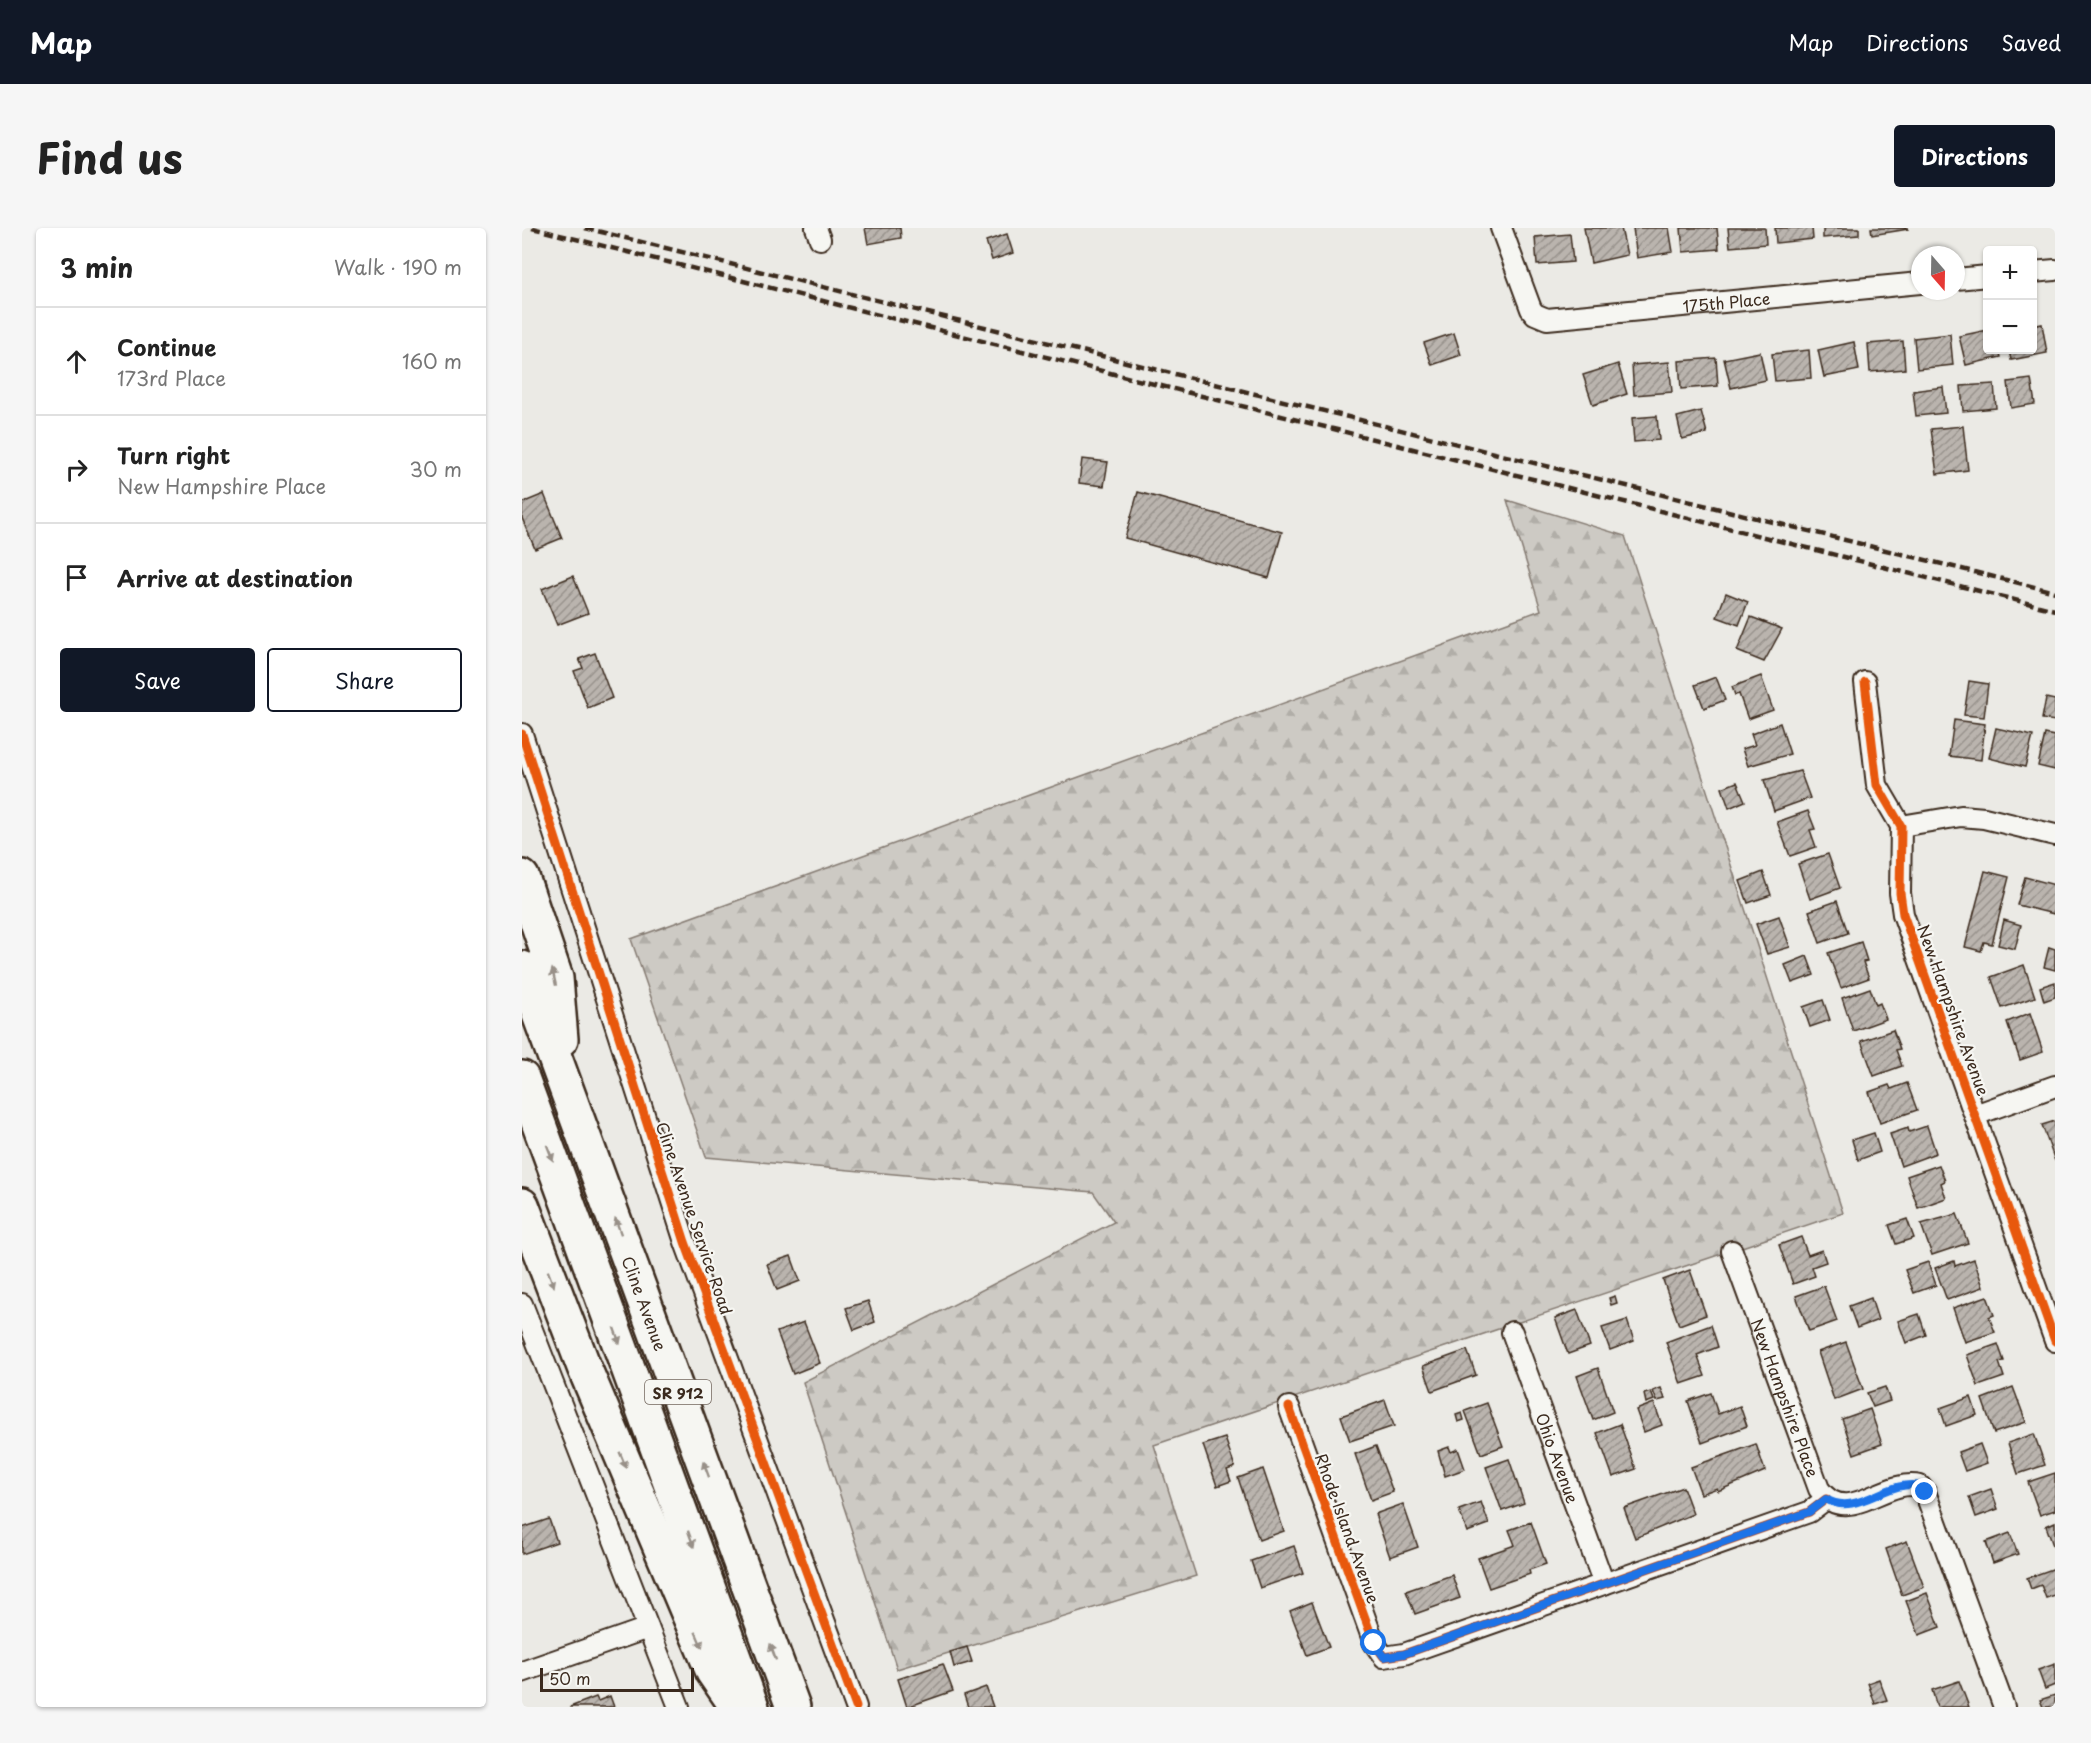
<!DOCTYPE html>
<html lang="en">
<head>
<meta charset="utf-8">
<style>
  body { margin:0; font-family:"Playpen Sans",sans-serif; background:#f6f6f6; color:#222 }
  .controls { position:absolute; right:18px; top:18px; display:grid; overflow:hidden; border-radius:6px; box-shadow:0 2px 4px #0004 }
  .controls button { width:54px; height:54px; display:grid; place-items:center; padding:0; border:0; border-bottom:2px solid #e0e0e0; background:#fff; color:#222; font:30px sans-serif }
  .compass { position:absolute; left:1389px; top:18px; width:54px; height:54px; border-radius:50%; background:#fff; box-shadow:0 2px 4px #0004; rotate:160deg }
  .scale { position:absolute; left:18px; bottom:15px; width:154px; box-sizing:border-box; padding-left:6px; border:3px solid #3b2a1e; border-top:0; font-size:16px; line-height:21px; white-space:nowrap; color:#3b2a1e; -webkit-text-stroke:4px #f6f6f2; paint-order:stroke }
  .stop { position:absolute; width:18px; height:18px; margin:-14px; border:4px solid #1a73e8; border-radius:50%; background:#fff }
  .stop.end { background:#1a73e8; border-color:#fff; box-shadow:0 2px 6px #0008 }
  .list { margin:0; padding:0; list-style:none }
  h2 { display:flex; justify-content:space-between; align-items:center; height:78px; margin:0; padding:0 24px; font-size:26px }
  h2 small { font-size:20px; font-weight:400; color:#767676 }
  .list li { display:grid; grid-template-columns:39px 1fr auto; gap:18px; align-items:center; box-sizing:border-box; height:108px; padding:0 24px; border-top:2px solid #e0e0e0 }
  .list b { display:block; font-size:22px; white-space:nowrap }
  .list p { margin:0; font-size:20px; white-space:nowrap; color:#767676 }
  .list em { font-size:20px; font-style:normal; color:#767676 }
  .actions { display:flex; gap:12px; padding:18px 24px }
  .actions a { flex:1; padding:14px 0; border:2px solid #111827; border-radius:6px; text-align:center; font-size:21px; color:#111827 }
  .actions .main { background:#111827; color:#fff }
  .icon { flex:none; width:33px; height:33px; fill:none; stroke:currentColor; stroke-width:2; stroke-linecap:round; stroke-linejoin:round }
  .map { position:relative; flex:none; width:1533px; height:1479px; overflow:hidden; border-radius:6px }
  header { display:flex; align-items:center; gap:36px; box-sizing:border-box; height:84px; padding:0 30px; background:#111827; color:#fff }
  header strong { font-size:28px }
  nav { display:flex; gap:33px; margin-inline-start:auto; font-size:21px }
  .intro { display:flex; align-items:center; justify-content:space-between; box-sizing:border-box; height:144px; padding:0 36px }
  h1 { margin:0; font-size:42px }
  .button { padding:15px 27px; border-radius:6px; background:#111827; color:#fff; font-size:21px; font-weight:700 }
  main { display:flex; gap:36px; padding:0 36px }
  aside { flex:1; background:#fff; border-radius:6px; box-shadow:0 2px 4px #0004 }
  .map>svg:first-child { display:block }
</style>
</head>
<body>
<header>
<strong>Map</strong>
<nav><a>Map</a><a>Directions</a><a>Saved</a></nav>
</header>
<div class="intro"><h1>Find us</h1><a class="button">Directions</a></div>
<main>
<aside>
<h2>3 min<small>Walk · 190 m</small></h2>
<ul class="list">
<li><svg class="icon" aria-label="ahead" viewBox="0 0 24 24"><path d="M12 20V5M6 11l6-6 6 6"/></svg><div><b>Continue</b><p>173rd Place</p></div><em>160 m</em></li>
<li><svg class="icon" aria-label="right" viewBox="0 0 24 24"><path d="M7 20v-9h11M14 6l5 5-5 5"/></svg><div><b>Turn right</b><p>New Hampshire Place</p></div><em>30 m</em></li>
<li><svg class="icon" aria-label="arrive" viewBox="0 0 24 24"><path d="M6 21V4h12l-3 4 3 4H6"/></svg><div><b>Arrive at destination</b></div></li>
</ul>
<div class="actions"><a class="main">Save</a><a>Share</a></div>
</aside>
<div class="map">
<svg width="1533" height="1479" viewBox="0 0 1533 1479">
  <defs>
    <pattern id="forest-firs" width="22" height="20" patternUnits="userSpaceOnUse" patternTransform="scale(1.5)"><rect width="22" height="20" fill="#cdcac4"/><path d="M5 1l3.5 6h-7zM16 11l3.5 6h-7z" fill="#b1aea8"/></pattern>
    <pattern id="building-hatch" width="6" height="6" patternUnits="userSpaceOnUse" patternTransform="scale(1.5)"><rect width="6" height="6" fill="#bab4ae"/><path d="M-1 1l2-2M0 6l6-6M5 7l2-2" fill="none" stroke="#98938d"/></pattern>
  </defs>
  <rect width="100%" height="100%" fill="#ebeae5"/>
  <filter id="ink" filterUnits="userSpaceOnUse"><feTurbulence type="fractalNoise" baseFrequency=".0167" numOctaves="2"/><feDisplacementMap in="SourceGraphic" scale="12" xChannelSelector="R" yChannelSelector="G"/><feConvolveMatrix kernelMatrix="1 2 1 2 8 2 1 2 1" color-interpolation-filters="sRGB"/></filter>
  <g filter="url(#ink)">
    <path fill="url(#forest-firs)" stroke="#847a71" stroke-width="1.5" d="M985 272 1103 308 1321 985 632 1217 674 1348 375 1441 281 1154 592 994 571 964 184 929 109 711 1019 382Z"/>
    <g fill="url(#building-hatch)" stroke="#3b2a1e" stroke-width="1.5">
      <path d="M343 0H378L379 10 346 16Z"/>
      <path d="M1062 0H1099L1105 27 1069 35Z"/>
      <path d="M1111 0H1147L1151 24 1115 30Z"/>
      <path d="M1159 0H1195L1197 21 1161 24Z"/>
      <path d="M1206 0H1243L1244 16 1208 19Z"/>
      <path d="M1253 0H1290L1291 11 1254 15Z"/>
      <path d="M1301 0H1337V7L1301 10Z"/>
      <path d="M1349 0H1386V1L1350 7Z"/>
      <path d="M485 6 491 25 470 32 464 13Z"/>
      <path d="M1048 6 1051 34 1015 37 1013 9Z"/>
      <path d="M1520 96 1525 125 1489 132 1487 122H1510V98Z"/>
      <path d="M1466 102V122H1477L1479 129 1444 137 1437 108Z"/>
      <path d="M932 105 939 127 910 137 902 115Z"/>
      <path d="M1428 106 1431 137 1395 141 1392 110Z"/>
      <path d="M1381 113 1383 141 1348 144 1346 116Z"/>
      <path d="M1332 114 1337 142 1302 149 1296 122Z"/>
      <path d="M1287 122 1289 150 1253 153 1250 126Z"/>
      <path d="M1238 124 1244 152 1209 160 1202 131Z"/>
      <path d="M1194 130 1196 158 1159 161 1157 133Z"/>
      <path d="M1147 134 1150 164 1112 167 1110 137Z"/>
      <path d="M1096 136 1105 166 1071 177 1061 147Z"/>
      <path d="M1509 151 1513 176 1489 180 1486 154Z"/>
      <path d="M1472 156 1474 180 1441 183 1439 158Z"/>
      <path d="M1421 159 1424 185 1394 188 1391 163Z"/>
      <path d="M1179 183 1185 205 1160 211 1155 189Z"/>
      <path d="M1135 188 1137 212 1112 214 1110 190Z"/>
      <path d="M1441 198 1446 242 1415 246 1409 201Z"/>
      <path d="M560 231 586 234 582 258 557 255Z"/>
      <path d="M616 264 760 304 747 350 603 310Z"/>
      <path d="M22 266 40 310 13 321 0 290V275Z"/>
      <path d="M51 348 66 385 35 397 20 361Z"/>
      <path d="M1204 365 1226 374 1217 397 1195 389Z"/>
      <path d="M1229 389 1260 401 1242 434 1215 423Z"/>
      <path d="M73 425 90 470 66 480 52 443 61 440 57 431Z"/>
      <path d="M1239 448 1251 482 1226 491 1217 466 1213 467 1210 459Z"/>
      <path d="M1194 449 1203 472 1182 480 1173 457Z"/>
      <path d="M1447 453 1466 456 1462 489 1442 487Z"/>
      <path d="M1524 470 1533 472V493L1520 491Z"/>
      <path d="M1432 492 1463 496 1459 532 1427 528Z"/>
      <path d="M1258 495 1268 526 1226 538 1220 521 1233 517 1229 506Z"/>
      <path d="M1474 500 1511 508 1503 539 1467 530Z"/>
      <path d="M1523 506 1533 508V542L1516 538Z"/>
      <path d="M1278 543 1288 570 1252 583 1242 552Z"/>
      <path d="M1215 554 1223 573 1207 580 1200 560Z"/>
      <path d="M1286 583 1293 601 1288 602 1294 619 1268 628 1255 594Z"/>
      <path d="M1306 626 1318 660 1288 671 1276 636Z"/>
      <path d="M1463 643 1487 649 1470 716 1462 714 1459 723 1443 719Z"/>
      <path d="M1241 644 1249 667 1226 675 1218 653Z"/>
      <path d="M1503 649 1533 657 1532 686 1495 677Z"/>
      <path d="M1315 673 1326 705 1298 715 1287 683Z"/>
      <path d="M1257 688 1268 719 1245 726 1234 696Z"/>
      <path d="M1482 692 1499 697 1493 721 1476 717Z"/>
      <path d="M1339 714 1345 733 1341 734 1347 750 1319 760 1306 725Z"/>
      <path d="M1527 719 1533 721V742L1522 739Z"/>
      <path d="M1285 728 1292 747 1270 755 1263 737Z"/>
      <path d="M1502 737 1513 769 1480 780 1469 749Z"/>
      <path d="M1533 754V769L1522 773 1518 759Z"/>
      <path d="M1348 760 1354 777 1358 775 1364 791 1331 803 1320 770Z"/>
      <path d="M1301 772 1308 792 1288 799 1281 779Z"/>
      <path d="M1508 785 1521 824 1498 832 1485 794Z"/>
      <path d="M1371 802 1378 821 1374 822 1380 838 1352 848 1339 813Z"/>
      <path d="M1385 855 1395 882 1358 895 1347 864 1367 857 1369 861Z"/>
      <path d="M1533 893V933L1520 897Z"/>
      <path d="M1405 898 1414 925 1379 938 1368 906 1386 900 1387 904Z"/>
      <path d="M1352 905 1358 924 1336 932 1330 912Z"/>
      <path d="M1417 937 1423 953 1419 955 1424 970 1396 980 1385 948Z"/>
      <path d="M1435 986 1446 1015 1410 1027 1399 996Z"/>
      <path d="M1385 991 1392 1010 1374 1016 1367 997Z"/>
      <path d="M1279 1009 1286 1027 1300 1022 1304 1034 1290 1039 1293 1048 1271 1056 1257 1017Z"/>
      <path d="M269 1028 278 1053 255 1062 245 1036Z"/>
      <path d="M1452 1031 1461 1059 1425 1072 1413 1040 1432 1033 1433 1038Z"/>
      <path d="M1406 1034 1414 1057 1392 1065 1383 1042Z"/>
      <path d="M1168 1042 1184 1087 1157 1097 1141 1052Z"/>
      <path d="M1302 1058 1315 1093 1287 1103 1274 1068Z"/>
      <path d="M1093 1068 1095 1075 1089 1077 1087 1070Z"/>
      <path d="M1465 1068 1472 1087 1467 1089 1473 1104 1443 1114 1431 1080Z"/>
      <path d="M1349 1070 1356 1092 1335 1100 1327 1078Z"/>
      <path d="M346 1073 353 1094 332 1102 324 1080Z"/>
      <path d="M1055 1082 1068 1118 1046 1126 1033 1090Z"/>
      <path d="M1397 1086 1404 1107 1384 1115 1376 1093Z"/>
      <path d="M1105 1092 1112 1113 1088 1122 1080 1100Z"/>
      <path d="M282 1094 298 1135 271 1146 255 1104Z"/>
      <path d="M1189 1097 1196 1119 1175 1127 1183 1148 1159 1156 1144 1114Z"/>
      <path d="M1324 1114 1341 1161 1312 1172 1296 1124Z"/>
      <path d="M1476 1116 1482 1133 1477 1134 1482 1149 1456 1158 1445 1127Z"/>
      <path d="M945 1122 954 1147 910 1163 901 1138Z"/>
      <path d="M1076 1140 1091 1184 1071 1192 1055 1148Z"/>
      <path d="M1363 1159 1368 1173 1351 1179 1345 1165Z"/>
      <path d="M1491 1159 1504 1194 1472 1205 1460 1171Z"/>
      <path d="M1139 1160 1143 1171 1135 1173 1131 1163Z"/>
      <path d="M1129 1164 1132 1172 1124 1175 1122 1166Z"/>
      <path d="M1189 1165 1196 1186 1218 1178 1225 1198 1180 1215 1166 1173Z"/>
      <path d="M1449 1169 1455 1187 1424 1198 1418 1180Z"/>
      <path d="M863 1172 872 1198 828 1213 819 1188Z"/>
      <path d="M965 1175 981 1218 959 1226 943 1183Z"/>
      <path d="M1132 1175 1140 1197 1122 1204 1114 1182Z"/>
      <path d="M1348 1181 1360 1216 1332 1226 1320 1191Z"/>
      <path d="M940 1185 942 1192 936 1194 934 1187Z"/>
      <path d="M1098 1196 1114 1241 1091 1249 1075 1205Z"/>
      <path d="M1512 1206 1523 1237 1496 1246 1486 1215Z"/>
      <path d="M703 1210 713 1239 705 1242 709 1253 695 1258 681 1217Z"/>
      <path d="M1234 1216 1243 1243 1196 1263 1195 1260 1179 1266 1169 1239Z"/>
      <path d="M1458 1216 1465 1235 1443 1243 1436 1224Z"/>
      <path d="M854 1218 871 1264 849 1272 833 1226Z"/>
      <path d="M927 1219 929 1224 936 1221 943 1241 923 1248 916 1223Z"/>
      <path d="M987 1231 1002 1275 980 1283 964 1239Z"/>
      <path d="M741 1241 762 1303 737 1312 716 1250Z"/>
      <path d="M1533 1245V1282L1518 1287 1506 1254Z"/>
      <path d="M1161 1259 1171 1286 1113 1310 1102 1280Z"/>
      <path d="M1469 1261 1476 1281 1454 1289 1447 1269Z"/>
      <path d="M959 1274 967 1296 945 1304 937 1282Z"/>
      <path d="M881 1276 896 1319 868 1329 853 1286Z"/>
      <path d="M27 1291 35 1314 0 1326V1300Z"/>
      <path d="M1009 1294 1024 1336 1007 1342 1008 1346 967 1360 956 1330 993 1317 987 1302Z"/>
      <path d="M1533 1294V1323L1524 1298Z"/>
      <path d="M1488 1305 1496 1326 1471 1335 1464 1314Z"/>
      <path d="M1385 1313 1402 1359 1380 1367 1364 1321Z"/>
      <path d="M772 1318 781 1345 738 1360 729 1333Z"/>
      <path d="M1533 1340V1367L1524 1370 1519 1357 1509 1361 1505 1350Z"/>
      <path d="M930 1347 938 1370 893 1386 884 1363Z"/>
      <path d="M1405 1365 1418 1399 1397 1407 1384 1373Z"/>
      <path d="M790 1374 807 1419 785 1427 768 1383Z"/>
      <path d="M445 1419 450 1434 432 1439 428 1424Z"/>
      <path d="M421 1436 431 1463 385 1479 376 1451Z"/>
      <path d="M1533 1436V1457L1523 1461 1516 1442Z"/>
      <path d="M1357 1451 1365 1472 1353 1476 1346 1455Z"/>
      <path d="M1437 1453 1447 1479H1415L1410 1462Z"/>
      <path d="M464 1459 471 1479H446L442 1467Z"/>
      <path d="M1533 1467V1479H1521L1518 1472Z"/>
      <path d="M88 1468 92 1479H48L74 1469 76 1473Z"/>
    </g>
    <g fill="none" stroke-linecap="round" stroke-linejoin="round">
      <g stroke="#3b2a1e" stroke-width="24">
        <g id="minor">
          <path d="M294 0 298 11"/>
          <path id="s1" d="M979 0 1009 81 1013 86 1025 91 1398 55"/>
          <path d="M1510 44 1533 42"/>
          <path d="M1434 51 1466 48"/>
          <path d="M1343 454 1355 557 1379 598 1378 665 1381 686 1533 1113"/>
          <path d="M0 506 163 1014 334 1479"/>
          <path d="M1379 598 1439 588 1462 590 1533 607"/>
          <path d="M1453 887 1533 858"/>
          <path id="s2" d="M1210 1023 1297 1261C1325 1301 1362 1249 1398 1258L1403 1264 1482 1479"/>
          <path d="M0 1076 157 1479"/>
          <path id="s3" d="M990 1104 1082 1356"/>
          <path d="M767 1179 852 1415 862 1429 882 1426 1287 1284 1304 1271"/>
          <path d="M0 1444 126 1400"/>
        </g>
      </g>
      <g stroke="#3b2a1e" stroke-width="38">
        <g id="motorway">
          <path d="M0 649 34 750 39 811"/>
          <path id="s4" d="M0 740 271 1479"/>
          <path d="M0 850 230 1479"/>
          <path d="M0 977 62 1139 191 1444 215 1479"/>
        </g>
      </g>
      <use href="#minor" stroke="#f6f6f2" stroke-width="20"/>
      <use href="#motorway" stroke="#f6f6f2" stroke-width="33"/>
      <g stroke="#3b2a1e" stroke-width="4.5" stroke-dasharray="9 4.5" stroke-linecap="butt">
        <path d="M10 0 1533 382"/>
        <path d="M63 0 1533 364"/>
      </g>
      <g stroke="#f6f6f2" stroke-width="13">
        <g id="cycleway">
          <path d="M1343 454 1355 557 1379 598 1378 665 1381 686 1533 1113"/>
          <path d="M0 506 163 1014 334 1479"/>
          <path d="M767 1179 852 1415 862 1429 882 1426 1287 1284 1304 1271"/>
        </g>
      </g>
      <use href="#cycleway" stroke="#e8590c" stroke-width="9"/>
    </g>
    <defs><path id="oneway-solid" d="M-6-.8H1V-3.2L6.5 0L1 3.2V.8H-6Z" transform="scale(1.5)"/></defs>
    <g fill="#989088">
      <use href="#oneway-solid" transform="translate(32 749) rotate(-103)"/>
      <use href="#oneway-solid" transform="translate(28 925) rotate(69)"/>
      <use href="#oneway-solid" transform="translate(96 998) rotate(-110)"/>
      <use href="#oneway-solid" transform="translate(29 1051) rotate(69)"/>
      <use href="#oneway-solid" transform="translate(95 1108) rotate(70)"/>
      <use href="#oneway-solid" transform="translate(101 1232) rotate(67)"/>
      <use href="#oneway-solid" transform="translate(184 1241) rotate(-110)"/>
      <use href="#oneway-solid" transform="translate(169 1311) rotate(70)"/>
      <use href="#oneway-solid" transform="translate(177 1412) rotate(67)"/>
      <use href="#oneway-solid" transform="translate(251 1424) rotate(-110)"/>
    </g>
  </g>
  <g fill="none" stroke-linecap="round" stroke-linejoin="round" filter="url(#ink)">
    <path stroke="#1a73e8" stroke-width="8" d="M852 1415 862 1429 882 1426 1287 1284 1304 1271C1335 1290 1366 1250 1398 1258L1403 1264"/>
  </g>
  <g text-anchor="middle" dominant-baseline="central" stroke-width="4.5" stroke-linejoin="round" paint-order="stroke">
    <rect fill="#f6f6f2" stroke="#73675e" stroke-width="1.5" x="123" y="1152" width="66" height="24" rx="4.5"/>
    <g font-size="15" font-weight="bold" fill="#3b2a1e">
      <text x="156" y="1164">SR 912</text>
    </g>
    <g font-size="16" fill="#3b2a1e" stroke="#f6f6f2">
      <text stroke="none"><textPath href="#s1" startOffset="286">175th Place</textPath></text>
      <text transform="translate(1432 782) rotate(70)">New Hampshire Avenue</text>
      <text transform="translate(173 990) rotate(71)">Cline Avenue Service Road</text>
      <text stroke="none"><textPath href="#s4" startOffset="357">Cline Avenue</textPath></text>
      <text stroke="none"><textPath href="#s2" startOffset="156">New Hampshire Place</textPath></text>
      <text stroke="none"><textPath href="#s3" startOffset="134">Ohio Avenue</textPath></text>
      <text transform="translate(826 1300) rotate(70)">Rhode Island Avenue</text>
    </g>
  </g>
</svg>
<div class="controls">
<button>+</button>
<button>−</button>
</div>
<svg class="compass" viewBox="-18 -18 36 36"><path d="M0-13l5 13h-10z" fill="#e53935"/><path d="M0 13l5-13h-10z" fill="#767676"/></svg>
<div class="scale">50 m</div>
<div class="stop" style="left:852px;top:1415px"></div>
<div class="stop end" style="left:1403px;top:1264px"></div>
</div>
</main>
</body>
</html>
